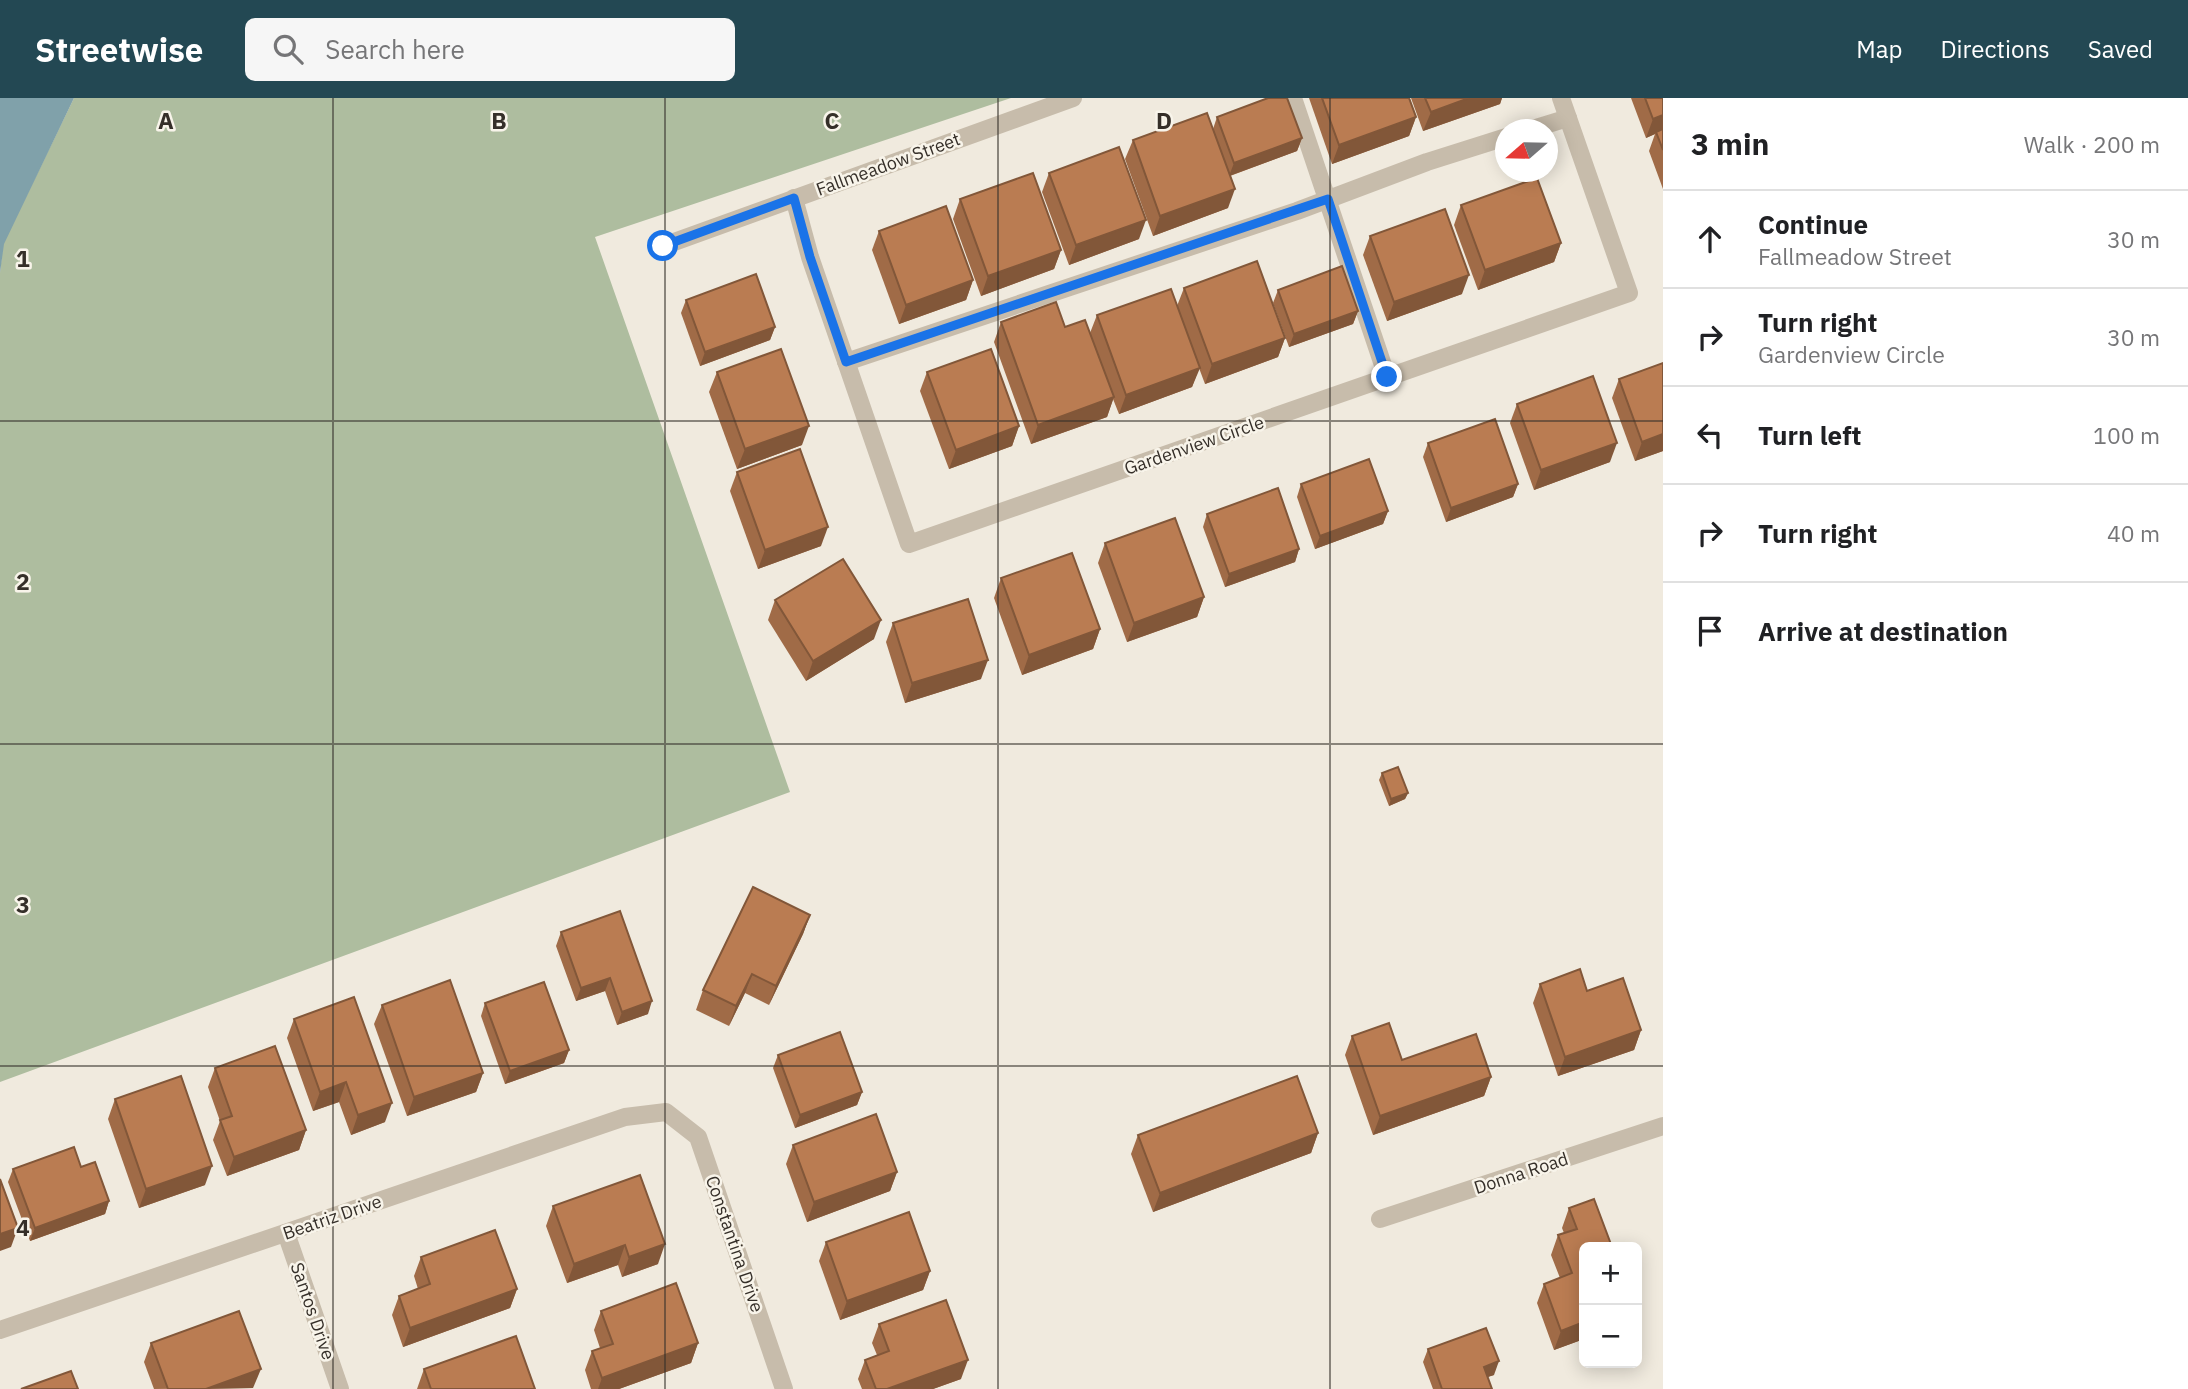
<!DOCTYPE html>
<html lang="en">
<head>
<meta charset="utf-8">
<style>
  body { margin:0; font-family:"IBM Plex Sans",sans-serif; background:#f6f6f6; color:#202124 }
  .controls { position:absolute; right:21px; bottom:21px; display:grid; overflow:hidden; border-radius:10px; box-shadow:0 4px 18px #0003 }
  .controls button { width:63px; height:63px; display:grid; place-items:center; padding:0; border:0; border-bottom:2px solid #e0e0e0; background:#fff; color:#202124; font:35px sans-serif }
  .compass { position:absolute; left:1495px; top:21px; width:63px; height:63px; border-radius:50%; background:#fff; box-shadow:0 4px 18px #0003; rotate:250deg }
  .stop { position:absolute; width:21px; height:21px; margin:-16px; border:5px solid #1a73e8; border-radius:50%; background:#fff }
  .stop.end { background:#1a73e8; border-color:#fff; box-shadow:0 2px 7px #0008 }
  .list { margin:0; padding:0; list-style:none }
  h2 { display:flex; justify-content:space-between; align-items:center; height:91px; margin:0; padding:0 28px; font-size:30px }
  h2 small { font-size:23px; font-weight:400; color:#757577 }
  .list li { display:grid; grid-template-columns:46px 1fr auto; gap:21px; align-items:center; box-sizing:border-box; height:98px; padding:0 28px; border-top:2px solid #e0e0e0 }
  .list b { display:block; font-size:26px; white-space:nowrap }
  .list p { margin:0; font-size:23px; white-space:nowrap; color:#757577 }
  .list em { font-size:23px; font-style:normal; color:#757577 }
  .icon { flex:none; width:38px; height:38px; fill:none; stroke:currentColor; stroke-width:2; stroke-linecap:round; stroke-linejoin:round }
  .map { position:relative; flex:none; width:1663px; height:1291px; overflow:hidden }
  header { display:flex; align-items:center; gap:42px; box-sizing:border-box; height:98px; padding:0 35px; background:#234853; color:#fff }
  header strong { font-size:33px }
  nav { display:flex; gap:38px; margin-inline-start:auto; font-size:24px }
  .search { width:490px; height:63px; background:#f6f6f6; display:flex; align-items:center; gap:18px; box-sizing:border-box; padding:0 24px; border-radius:10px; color:#757577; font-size:26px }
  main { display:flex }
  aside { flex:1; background:#fff }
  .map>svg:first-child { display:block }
</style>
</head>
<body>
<header>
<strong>Streetwise</strong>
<div class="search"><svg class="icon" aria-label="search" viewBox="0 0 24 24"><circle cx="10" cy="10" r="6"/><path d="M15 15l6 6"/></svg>Search here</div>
<nav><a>Map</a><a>Directions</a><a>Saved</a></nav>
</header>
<main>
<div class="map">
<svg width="1663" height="1291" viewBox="0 0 1663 1291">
  <rect width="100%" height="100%" fill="#f0eade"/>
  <path fill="#aebd9f" d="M74 0H1011L595 139 790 694 0 984V175L3 146Z"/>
  <path fill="#80a1aa" d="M0 0H74L4 146 0 175Z"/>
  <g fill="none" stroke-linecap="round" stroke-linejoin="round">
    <g stroke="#c7bcab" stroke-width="18">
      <path d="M1293 0 1387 279"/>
      <path d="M1529 32 1568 20"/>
      <path d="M846 264 1297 113 1427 64 1506 39"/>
    </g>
    <g stroke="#c7bcab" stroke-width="18">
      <path d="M794 100 810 159 909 446 1629 195 1561 0"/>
      <path d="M663 148 1073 0"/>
      <path d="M1380 1121 1663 1028"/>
      <path d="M286 1135 340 1291"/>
      <path d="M0 1232 625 1019 666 1014 698 1039 784 1291"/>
    </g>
  </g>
  <g fill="#a06b47">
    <path d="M1309 0H1409L1416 19 1409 38 1332 66Z"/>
    <path d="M1411 0H1502L1500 6 1423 33Z"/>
    <path d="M1631 0H1663V91L1649 53 1655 36 1646 40Z"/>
    <path d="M1217 19 1302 40 1297 53 1230 78 1228 110 1153 138 1125 61 1133 42 1213 31Z"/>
    <path d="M1049 75 1139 141 1069 167 1042 94Z"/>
    <path d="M960 101 1061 152 1054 171 981 198 953 121Z"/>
    <path d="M1461 107 1561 145 1554 164 1478 192 1454 127Z"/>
    <path d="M879 133 973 182 966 202 899 226 872 152Z"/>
    <path d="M1370 138 1462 196 1387 223 1363 157Z"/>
    <path d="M1184 190 1285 240 1278 259 1205 286 1199 270 1192 289 1119 316 1113 301 1107 319 1031 346 994 244 1001 224 1065 229 1090 235 1097 217 1177 208Z"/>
    <path d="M1278 192 1358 213 1353 226 1289 249 1273 205Z"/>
    <path d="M686 202 775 229 770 242 700 268 681 215Z"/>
    <path d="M717 274 802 347 737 371 709 294Z"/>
    <path d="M927 274 1019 328 1012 348 949 371 920 293Z"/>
    <path d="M1619 281 1663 353 1635 363 1612 300Z"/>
    <path d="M1517 306 1610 364 1534 392 1510 325Z"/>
    <path d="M1428 345 1518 386 1513 399 1446 424 1423 359Z"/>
    <path d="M737 374 821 448 758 471 730 393Z"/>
    <path d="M1301 386 1388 413 1383 426 1315 451 1297 399Z"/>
    <path d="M1207 416 1299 451 1295 464 1225 489 1203 429Z"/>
    <path d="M1105 445 1204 499 1197 519 1127 544 1098 465Z"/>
    <path d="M1001 480 1100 531 1093 551 1022 577 994 500Z"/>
    <path d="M775 502 874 541 806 583 768 522Z"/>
    <path d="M893 525 981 581 905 605 886 544Z"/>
    <path d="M1382 675 1408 695 1405 701 1389 708 1379 682Z"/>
    <path d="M810 817 803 836 769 907 745 895 729 928 696 912 703 892Z"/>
    <path d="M561 834 648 916 617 927 605 893 576 903 556 848Z"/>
    <path d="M1540 886 1587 893 1641 932 1634 952 1558 978 1533 905Z"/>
    <path d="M485 905 569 952 564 965 505 986 481 918Z"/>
    <path d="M382 907 483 975 476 994 407 1018 374 926Z"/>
    <path d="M294 921 385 1024 351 1037 339 1004 313 1013 287 940Z"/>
    <path d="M1352 938 1402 962 1491 979 1484 998 1373 1037 1345 957Z"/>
    <path d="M778 957 862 994 857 1007 795 1030 773 970Z"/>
    <path d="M215 970 306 1032 299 1052 227 1078 213 1042 220 1023 208 989Z"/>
    <path d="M115 1001 205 1087 139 1110 108 1021Z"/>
    <path d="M1318 1035 1311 1055 1153 1114 1131 1056 1138 1037Z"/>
    <path d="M793 1047 897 1074 890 1093 807 1124 786 1066Z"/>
    <path d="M81 1069 109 1103 105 1116 30 1143 8 1084 13 1071Z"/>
    <path d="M1594 1101 1584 1241 1554 1252 1537 1205 1544 1186 1560 1180 1551 1157 1558 1137 1564 1135 1562 1130 1569 1110Z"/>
    <path d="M553 1108 658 1166 622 1179 618 1167 567 1185 546 1128Z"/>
    <path d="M826 1144 930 1173 923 1192 840 1222 819 1163Z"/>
    <path d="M421 1159 517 1191 510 1210 403 1249 392 1217 399 1198 418 1191 414 1178Z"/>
    <path d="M601 1213 698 1245 691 1265 619 1291H591L585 1272 592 1253 600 1250 594 1232Z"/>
    <path d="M879 1226 961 1281 933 1291H862L858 1281 865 1262 877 1257 872 1245Z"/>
    <path d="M151 1245 253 1290 154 1291 144 1264Z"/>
    <path d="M1428 1251 1494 1277 1487 1279 1492 1291H1433L1423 1264Z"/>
    <path d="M424 1271 535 1291H417Z"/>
  </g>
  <g fill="#825739">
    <path d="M1469 0H1502L1500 6 1423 33 1431 14Z"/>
    <path d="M1663 17V34H1656L1655 36 1646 40 1653 21Z"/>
    <path d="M1416 19 1409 38 1332 66 1339 47Z"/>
    <path d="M1302 40 1297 53 1229 78 1234 65Z"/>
    <path d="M1235 91 1228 110 1153 138 1160 118Z"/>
    <path d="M1146 122 1139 141 1069 167 1076 147Z"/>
    <path d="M1561 145 1554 164 1478 192 1485 172Z"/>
    <path d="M1061 152 1054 171 981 198 988 178Z"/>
    <path d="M1469 177 1462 196 1387 223 1394 204Z"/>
    <path d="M973 182 966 202 899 226 906 207Z"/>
    <path d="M1358 213 1353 226 1289 249 1294 236Z"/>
    <path d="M775 229 770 242 700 268 705 254Z"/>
    <path d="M1285 240 1278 259 1205 286 1212 266Z"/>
    <path d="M1200 270 1192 289 1119 316 1126 297Z"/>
    <path d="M1114 299 1107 319 1031 346 1038 327Z"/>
    <path d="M809 328 802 347 737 371 745 351Z"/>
    <path d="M1019 328 1012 348 949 371 956 352Z"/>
    <path d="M1663 336V353L1635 363 1642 344Z"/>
    <path d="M1617 345 1610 364 1534 392 1541 372Z"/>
    <path d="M1518 386 1513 399 1446 424 1451 410Z"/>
    <path d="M1388 413 1383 426 1315 451 1320 438Z"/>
    <path d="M828 429 821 448 758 471 765 452Z"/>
    <path d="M1299 451 1295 464 1225 489 1229 476Z"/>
    <path d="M1204 499 1197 519 1127 544 1134 525Z"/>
    <path d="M881 522 874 541 806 583 813 563Z"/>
    <path d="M1100 531 1093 551 1022 577 1029 557Z"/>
    <path d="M988 562 981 581 905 605 912 585Z"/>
    <path d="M1408 695 1405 701 1389 708 1391 701Z"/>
    <path d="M810 817 803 836 769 907 776 888Z"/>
    <path d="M752 876 745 895 729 928 736 908Z"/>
    <path d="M610 880 605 893 576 903 581 890Z"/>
    <path d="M652 903 648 916 617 927 622 914Z"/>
    <path d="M1641 932 1634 952 1558 978 1565 959Z"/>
    <path d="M569 952 564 965 505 986 510 973Z"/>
    <path d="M483 975 476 994 407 1018 414 999Z"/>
    <path d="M1491 979 1484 998 1373 1037 1380 1018Z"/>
    <path d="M346 984 339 1004 313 1013 320 994Z"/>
    <path d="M862 994 857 1007 795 1030 800 1017Z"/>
    <path d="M392 1005 385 1024 351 1037 358 1017Z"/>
    <path d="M306 1032 299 1052 227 1078 234 1059Z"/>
    <path d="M1318 1035 1311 1055 1153 1114 1160 1095Z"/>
    <path d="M212 1068 205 1087 139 1110 146 1091Z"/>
    <path d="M897 1074 890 1093 807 1124 814 1104Z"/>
    <path d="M109 1103 105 1116 30 1143 35 1130Z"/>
    <path d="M18 1130 11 1149 0 1153V1136Z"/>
    <path d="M665 1146 658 1166 622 1179 629 1159Z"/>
    <path d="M625 1147 618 1167 567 1185 574 1166Z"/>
    <path d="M930 1173 923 1192 840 1222 847 1203Z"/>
    <path d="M517 1191 510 1210 403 1249 410 1230Z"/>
    <path d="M1584 1224V1241L1554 1252 1561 1233Z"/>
    <path d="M698 1245 691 1265 619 1291H598L602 1280Z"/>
    <path d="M968 1262 961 1281 933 1291H887Z"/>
    <path d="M1499 1263 1494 1277 1479 1282 1484 1269Z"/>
    <path d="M261 1271 253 1290 206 1291Z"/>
  </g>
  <g fill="#ba7c52" stroke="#825739" stroke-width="2">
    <path d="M1268 0H1287L1302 40 1234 65 1217 19Z"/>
    <path d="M1322 0H1409L1416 19 1339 47Z"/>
    <path d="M1425 0H1469L1431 14Z"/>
    <path d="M1645 0H1663V17L1653 21Z"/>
    <path d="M1207 15 1235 91 1160 118 1133 42Z"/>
    <path d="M1663 31V52L1656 34Z"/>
    <path d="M1119 49 1146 122 1076 147 1049 75Z"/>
    <path d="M1033 75 1061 152 988 178 960 101Z"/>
    <path d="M1537 80 1561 145 1485 172 1461 107Z"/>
    <path d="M946 108 973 182 906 207 879 133Z"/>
    <path d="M1445 111 1469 177 1394 204 1370 138Z"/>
    <path d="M1257 163 1285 240 1212 266 1184 190Z"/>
    <path d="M1342 168 1358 213 1294 236 1278 192Z"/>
    <path d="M756 176 775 229 705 254 686 202Z"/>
    <path d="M1171 191 1200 270 1126 297 1097 217Z"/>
    <path d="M1056 204 1065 229 1085 222 1114 299 1038 327 1001 224Z"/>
    <path d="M781 251 809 328 745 351 717 274Z"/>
    <path d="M991 251 1019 328 956 352 927 274Z"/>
    <path d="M1663 265V336L1642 344 1619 281Z"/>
    <path d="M1593 278 1617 345 1541 372 1517 306Z"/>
    <path d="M1495 321 1518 386 1451 410 1428 345Z"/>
    <path d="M800 351 828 429 765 452 737 374Z"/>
    <path d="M1369 361 1388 413 1320 438 1301 386Z"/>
    <path d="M1278 390 1299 451 1229 476 1207 416Z"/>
    <path d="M1175 420 1204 499 1134 525 1105 445Z"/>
    <path d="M1072 455 1100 531 1029 557 1001 480Z"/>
    <path d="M843 461 881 522 813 563 775 502Z"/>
    <path d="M968 501 988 562 912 585 893 525Z"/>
    <path d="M1398 669 1408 695 1391 701 1382 675Z"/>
    <path d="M753 789 810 817 776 888 752 876 736 908 703 892Z"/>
    <path d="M620 813 652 903 622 914 610 880 581 890 561 834Z"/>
    <path d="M1580 871 1587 893 1623 880 1641 932 1565 959 1540 886Z"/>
    <path d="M450 882 483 975 414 999 382 907Z"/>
    <path d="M544 884 569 952 510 973 485 905Z"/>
    <path d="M354 899 392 1005 358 1017 346 984 320 994 294 921Z"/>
    <path d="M1389 925 1402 962 1476 936 1491 979 1380 1018 1352 938Z"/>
    <path d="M840 934 862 994 800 1017 778 957Z"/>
    <path d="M275 948 306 1032 234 1059 220 1022 232 1018 215 970Z"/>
    <path d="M181 978 212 1068 146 1091 115 1001Z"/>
    <path d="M1297 978 1318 1035 1160 1095 1138 1037Z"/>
    <path d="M876 1016 897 1074 814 1104 793 1047Z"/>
    <path d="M74 1049 81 1069 95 1064 109 1103 35 1130 13 1071Z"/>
    <path d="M640 1077 665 1146 629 1159 625 1147 574 1166 553 1108Z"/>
    <path d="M0 1081 18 1130 0 1136Z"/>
    <path d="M1594 1101 1612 1149H1584V1224L1561 1233 1544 1186 1572 1175 1558 1137 1577 1131 1569 1110Z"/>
    <path d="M909 1114 930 1173 847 1203 826 1144Z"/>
    <path d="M495 1132 517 1191 410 1230 399 1198 430 1186 421 1159Z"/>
    <path d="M676 1185 698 1245 602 1280 592 1253 613 1246 601 1213Z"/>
    <path d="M946 1202 968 1262 887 1291H876L865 1262 889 1253 879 1226Z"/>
    <path d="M239 1213 261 1271 206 1291H168L151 1245Z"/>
    <path d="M1486 1230 1499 1263 1484 1269 1492 1291H1442L1428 1251Z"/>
    <path d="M516 1238 535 1291H431L424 1271Z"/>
    <path d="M71 1273 78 1291H21Z"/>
  </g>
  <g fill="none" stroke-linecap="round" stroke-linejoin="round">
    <path stroke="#1a73e8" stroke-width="9" d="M663 148 794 100 810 159 846 264 1328 101 1387 279"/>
  </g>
  <path fill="none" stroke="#352f29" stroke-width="2" stroke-opacity="0.55" d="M333 0V1291M665 0V1291M998 0V1291M1330 0V1291M0 323H1663M0 646H1663M0 968H1663"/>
  <g text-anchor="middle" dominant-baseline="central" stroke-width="5" stroke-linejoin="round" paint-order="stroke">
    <g font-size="18" fill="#352f29" stroke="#f8f4ea">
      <text transform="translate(888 66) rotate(-20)">Fallmeadow Street</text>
      <text transform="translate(1194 347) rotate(-19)">Gardenview Circle</text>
      <text transform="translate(1521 1075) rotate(-18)">Donna Road</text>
      <text transform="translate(332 1119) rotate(-19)">Beatriz Drive</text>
      <text transform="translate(735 1146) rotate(71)">Constantina Drive</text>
      <text transform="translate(313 1213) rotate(71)">Santos Drive</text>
    </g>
  </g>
  <g font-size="23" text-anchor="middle" font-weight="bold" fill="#352f29" stroke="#f8f4ea" stroke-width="5" stroke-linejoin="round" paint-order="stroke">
    <text x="166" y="31">A</text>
    <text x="499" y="31">B</text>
    <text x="832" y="31">C</text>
    <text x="1164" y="31">D</text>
    <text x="23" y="169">1</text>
    <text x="23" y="492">2</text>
    <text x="23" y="815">3</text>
    <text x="23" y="1138">4</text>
  </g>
</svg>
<div class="controls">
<button>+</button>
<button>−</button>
</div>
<svg class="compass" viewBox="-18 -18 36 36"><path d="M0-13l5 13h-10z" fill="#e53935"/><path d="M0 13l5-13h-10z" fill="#757577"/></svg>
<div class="stop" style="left:663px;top:148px"></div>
<div class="stop end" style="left:1387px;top:279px"></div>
</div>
<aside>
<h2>3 min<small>Walk · 200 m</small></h2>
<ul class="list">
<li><svg class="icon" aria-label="ahead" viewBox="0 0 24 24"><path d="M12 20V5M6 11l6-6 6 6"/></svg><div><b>Continue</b><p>Fallmeadow Street</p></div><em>30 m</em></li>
<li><svg class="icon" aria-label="right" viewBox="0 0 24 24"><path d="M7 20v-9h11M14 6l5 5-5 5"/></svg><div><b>Turn right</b><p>Gardenview Circle</p></div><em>30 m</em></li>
<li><svg class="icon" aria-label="left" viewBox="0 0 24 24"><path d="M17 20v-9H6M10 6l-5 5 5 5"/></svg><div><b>Turn left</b></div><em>100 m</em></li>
<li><svg class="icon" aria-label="right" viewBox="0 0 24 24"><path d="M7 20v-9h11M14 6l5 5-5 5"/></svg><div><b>Turn right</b></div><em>40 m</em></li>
<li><svg class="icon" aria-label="arrive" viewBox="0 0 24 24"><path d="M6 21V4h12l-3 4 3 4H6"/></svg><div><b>Arrive at destination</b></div></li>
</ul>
</aside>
</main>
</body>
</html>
